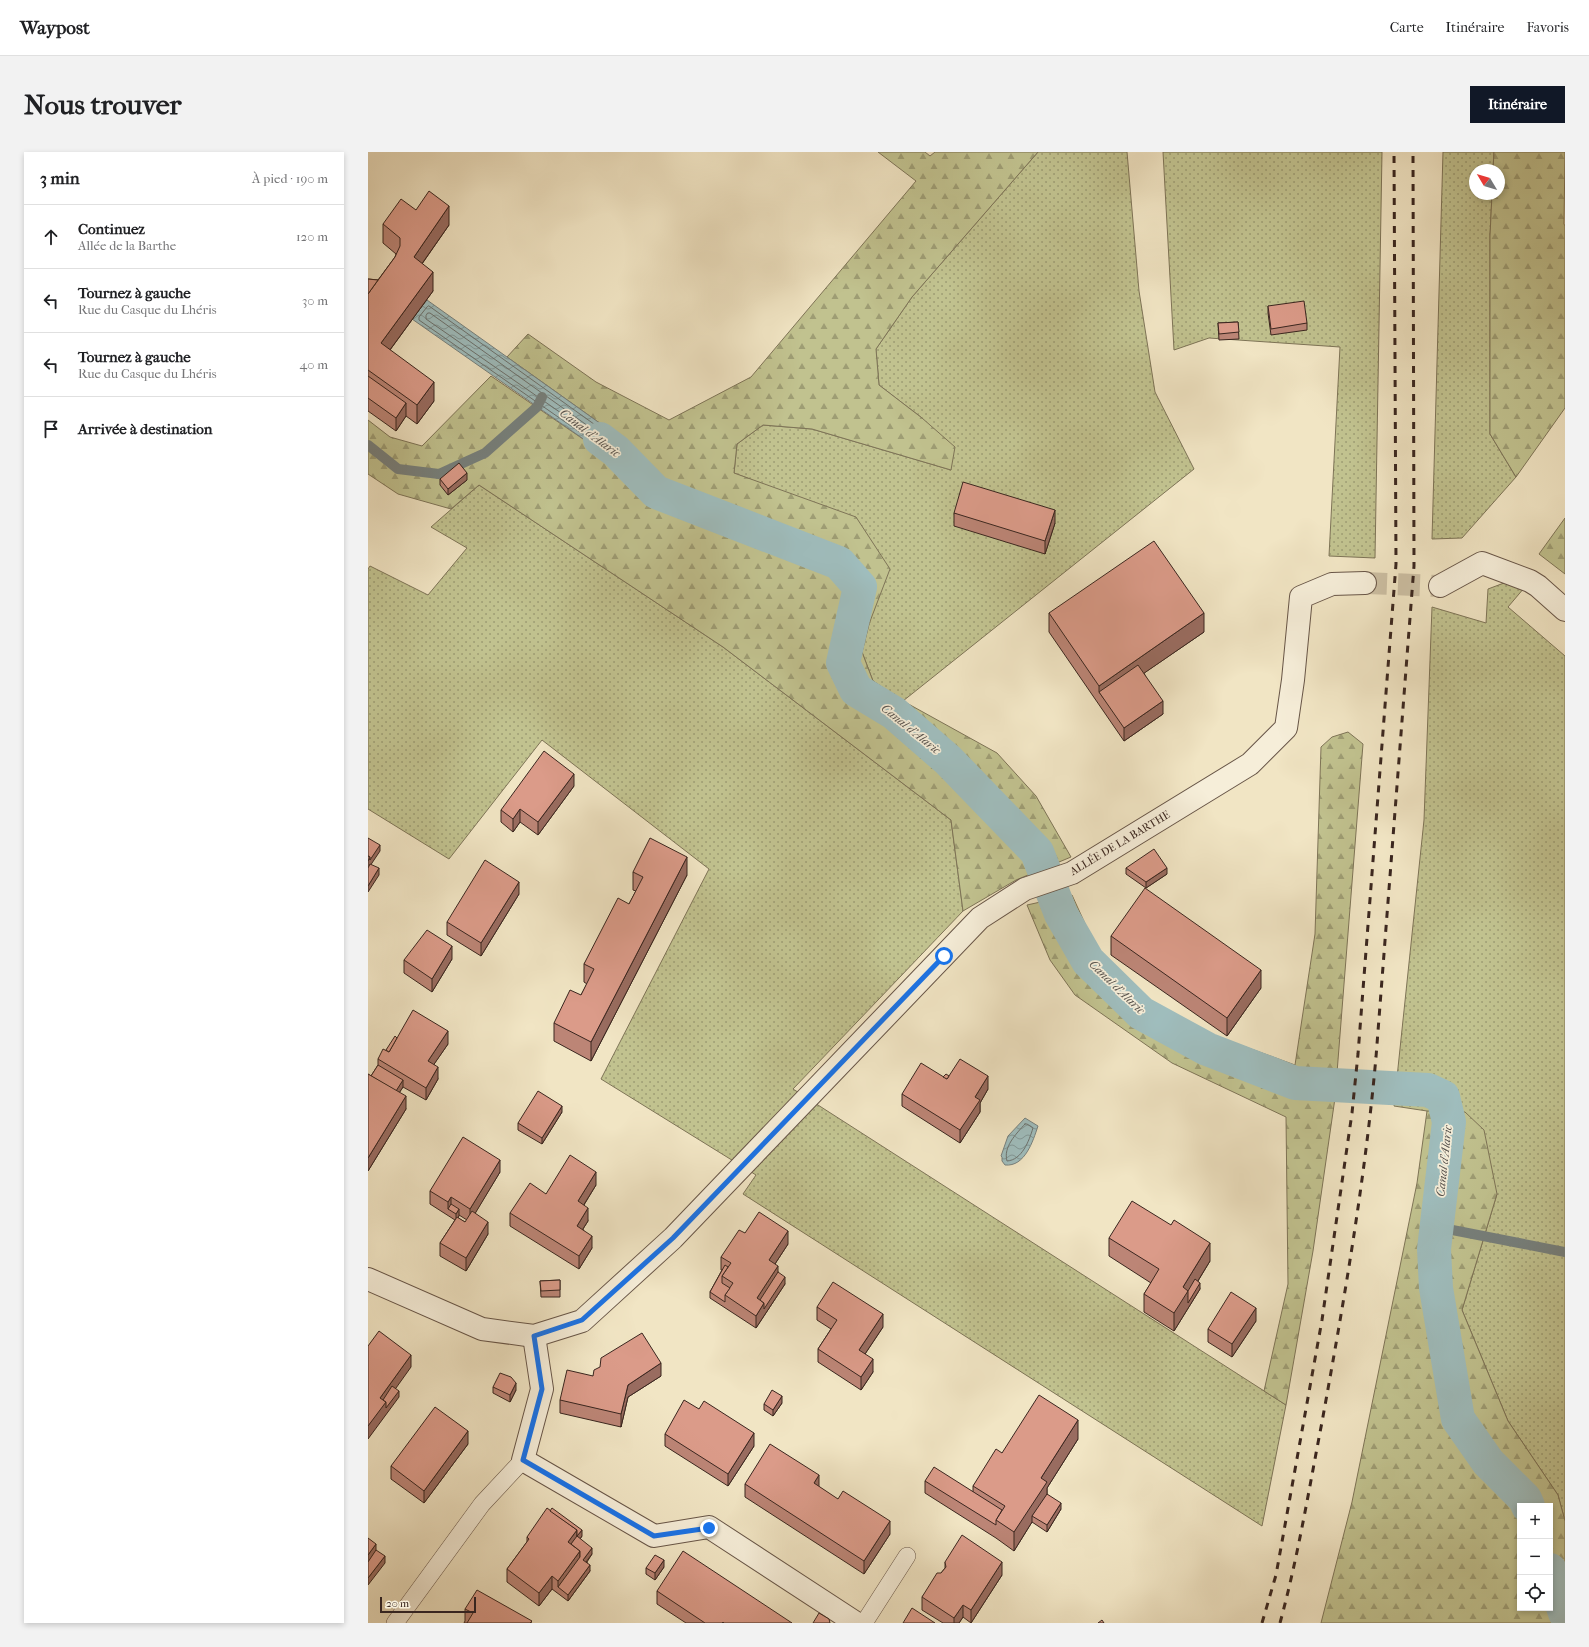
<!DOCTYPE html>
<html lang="fr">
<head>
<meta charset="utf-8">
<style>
  body { margin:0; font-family:"IM FELL French Canon",serif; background:#f2f2f2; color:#202124 }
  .controls { position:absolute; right:12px; bottom:12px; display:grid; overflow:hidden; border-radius:0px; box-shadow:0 2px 6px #0003 }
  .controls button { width:36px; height:36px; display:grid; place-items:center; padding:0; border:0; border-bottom:1px solid #e0e0e0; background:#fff; color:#202124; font:20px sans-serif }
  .compass { position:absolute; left:1101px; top:12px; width:36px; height:36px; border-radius:50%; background:#fff; box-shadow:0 2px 6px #0003; rotate:308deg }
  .scale { position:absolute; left:12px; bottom:10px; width:96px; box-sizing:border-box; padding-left:4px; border:2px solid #3a261f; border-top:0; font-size:11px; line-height:14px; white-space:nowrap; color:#3a261f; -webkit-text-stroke:3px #f6eed9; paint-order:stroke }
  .stop { position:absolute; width:12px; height:12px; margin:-9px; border:3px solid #1a73e8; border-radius:50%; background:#fff }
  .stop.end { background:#1a73e8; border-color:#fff; box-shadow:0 1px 4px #0008 }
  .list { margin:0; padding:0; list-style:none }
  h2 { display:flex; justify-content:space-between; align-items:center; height:52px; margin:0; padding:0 16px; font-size:17px }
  h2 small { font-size:13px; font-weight:400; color:#757577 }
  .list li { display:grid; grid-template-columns:26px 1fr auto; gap:12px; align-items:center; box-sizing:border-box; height:64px; padding:0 16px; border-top:1px solid #e0e0e0 }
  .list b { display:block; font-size:15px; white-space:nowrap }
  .list p { margin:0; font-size:13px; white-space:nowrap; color:#757577 }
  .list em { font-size:13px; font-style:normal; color:#757577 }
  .icon { flex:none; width:22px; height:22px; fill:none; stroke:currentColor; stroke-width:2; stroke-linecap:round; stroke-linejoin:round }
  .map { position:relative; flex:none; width:1197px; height:1471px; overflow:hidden; border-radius:0px }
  header { display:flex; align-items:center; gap:24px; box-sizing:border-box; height:56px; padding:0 20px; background:#fff; border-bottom:1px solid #e0e0e0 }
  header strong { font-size:19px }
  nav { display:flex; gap:22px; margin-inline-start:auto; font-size:14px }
  .intro { display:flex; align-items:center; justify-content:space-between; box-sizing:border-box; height:96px; padding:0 24px }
  h1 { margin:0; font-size:28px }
  .button { padding:10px 18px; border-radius:0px; background:#111827; color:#fff; font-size:14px; font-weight:700 }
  main { display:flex; gap:24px; padding:0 24px }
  aside { flex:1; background:#fff; border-radius:0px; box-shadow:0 2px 6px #0003 }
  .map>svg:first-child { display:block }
</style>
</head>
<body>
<header>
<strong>Waypost</strong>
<nav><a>Carte</a><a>Itinéraire</a><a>Favoris</a></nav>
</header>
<div class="intro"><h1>Nous trouver</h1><a class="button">Itinéraire</a></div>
<main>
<aside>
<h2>3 min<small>À pied · 190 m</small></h2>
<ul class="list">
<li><svg class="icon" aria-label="ahead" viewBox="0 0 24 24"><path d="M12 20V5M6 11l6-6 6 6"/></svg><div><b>Continuez</b><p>Allée de la Barthe</p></div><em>120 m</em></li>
<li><svg class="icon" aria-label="left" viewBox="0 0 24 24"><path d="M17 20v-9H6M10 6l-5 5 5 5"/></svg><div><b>Tournez à gauche</b><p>Rue du Casque du Lhéris</p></div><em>30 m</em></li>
<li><svg class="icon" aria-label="left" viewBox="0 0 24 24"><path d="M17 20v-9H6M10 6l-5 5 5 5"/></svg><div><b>Tournez à gauche</b><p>Rue du Casque du Lhéris</p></div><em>40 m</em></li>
<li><svg class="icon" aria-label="arrive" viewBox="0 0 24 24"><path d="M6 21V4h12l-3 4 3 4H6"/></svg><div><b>Arrivée à destination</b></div></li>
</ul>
</aside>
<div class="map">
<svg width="1197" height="1471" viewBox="0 0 1197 1471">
  <defs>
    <pattern id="grass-dots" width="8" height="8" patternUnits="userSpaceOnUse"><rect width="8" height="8" fill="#c1c28f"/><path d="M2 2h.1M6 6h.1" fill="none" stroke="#9e9d74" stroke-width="1.8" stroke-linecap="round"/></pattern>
    <pattern id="forest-firs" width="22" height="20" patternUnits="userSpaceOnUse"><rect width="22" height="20" fill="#c1c28f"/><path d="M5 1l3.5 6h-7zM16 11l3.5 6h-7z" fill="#9e9d74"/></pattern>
    <pattern id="water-waves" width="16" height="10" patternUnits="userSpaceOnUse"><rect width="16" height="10" fill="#9fbdbd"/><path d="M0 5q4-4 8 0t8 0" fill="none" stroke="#839999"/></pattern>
  </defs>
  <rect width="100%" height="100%" fill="#f1e5c4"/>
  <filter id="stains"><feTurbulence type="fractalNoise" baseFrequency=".005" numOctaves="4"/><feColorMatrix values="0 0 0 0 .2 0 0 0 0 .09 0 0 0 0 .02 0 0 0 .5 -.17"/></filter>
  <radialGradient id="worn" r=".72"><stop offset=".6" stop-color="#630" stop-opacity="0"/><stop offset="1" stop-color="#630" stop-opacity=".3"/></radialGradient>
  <g fill="url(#grass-dots)" stroke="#7e7457">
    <path d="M670 0H759L771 139 787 240 826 317 535 549 505 529 494 500 501 472 405 336 366 321 369 292 395 273 444 277 583 318 554 266 511 233 508 197 544 145Z"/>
    <path d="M795 0H1014L1007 406 961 404 972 195 841 186 806 198Z"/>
    <path d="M1075 0H1126L1125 18H1107V42H1124L1122 84V282L1148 325 1094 386 1064 387Z"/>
    <path d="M111 333 355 495 583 668 595 759 425 937 918 1253 894 1374 375 1042 388 1023 233 927 341 717 174 588 81 707 0 657V417L2 414 60 443 99 396 63 375Z"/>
    <path d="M1144 428 1162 429 1140 455 1197 504V1369L1190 1343 1140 1269 1094 1158 1129 1042 1059 959 1026 954 1056 668 1064 455 1118 471 1120 437Z"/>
  </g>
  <g fill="url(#forest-firs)" stroke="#7e7457" fill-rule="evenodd">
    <path d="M510 0H557L562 4 567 0H670L544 145 508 197 511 233 554 266 587 295 583 318 444 277 395 273 369 292 366 321 488 365 522 417 501 472 494 500 505 529 535 549 629 601 668 644 703 705 648 728 595 759 583 668 355 495 111 333 83 357 30 342 0 322V268L22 285 54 294 123 224 234 300 258 324 247 282 139 205 160 182 228 230 301 268 383 225 548 29Z"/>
    <path d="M1126 0H1197L1196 72 1197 74V256L1148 325 1122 282V84L1124 42H1131V18H1125Z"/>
    <path d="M1197 366V422L1171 402Z"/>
    <path d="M980 580 995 592 967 946 945 1099 918 1253 896 1239 920 1132 918 965 804 911 707 843 682 808 659 753 704 743 730 800 760 837 831 878 927 913 947 782 953 595 964 585Z"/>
    <path d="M1059 959 1097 960 1116 978 1129 1042 1094 1158 1140 1269 1190 1343 1197 1369V1471H953L984 1350 1049 1031ZM1152 1354H1182V1456H1152Z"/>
  </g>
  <g fill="url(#water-waves)" stroke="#77817e">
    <path d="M59 148 247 282 273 306 266 317 258 324 234 300 44 167Z"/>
    <path d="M657 966 670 974C665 989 657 1015 637 1013L634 1009V1005L633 1004 640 984Z"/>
  </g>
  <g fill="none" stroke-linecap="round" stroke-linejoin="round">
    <g stroke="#6c726e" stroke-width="1">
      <path d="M61 154 244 285 267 306 263 314 257 317 236 297 51 168V165L59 155Z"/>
      <path d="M60 161H62L241 289 260 306V310H257L239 293 58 167V164Z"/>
      <path d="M657 972H659L665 976C661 989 654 1008 639 1009 635 995 648 982 657 972Z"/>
    </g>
    <g stroke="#77817e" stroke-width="10">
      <path d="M0 293 30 317 71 322 117 301 169 255 174 245"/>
      <path d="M1069 1075 1197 1100"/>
    </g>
    <g stroke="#9fbdbd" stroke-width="34">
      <path d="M232 287 248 299 288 340 471 411 492 435 475 511 488 538 526 561 580 608 669 700 693 762 720 809 773 861 839 897 927 931 1060 938 1075 945 1081 970 1066 1097 1068 1136 1090 1267 1120 1310 1157 1347 1160 1354"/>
      <path d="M1182 1418 1197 1461"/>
    </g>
    <path stroke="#ccbfa3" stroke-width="22" stroke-dasharray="22 11" stroke-linecap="butt" d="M997 431 1072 434"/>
    <g stroke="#685648" stroke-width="18">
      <g id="service">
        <path d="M27 1471 114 1352 155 1308"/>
        <path d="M496 1471 539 1404"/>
      </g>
    </g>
    <g stroke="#685648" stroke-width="24">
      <g id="minor">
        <path d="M1072 434 1114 411 1162 429 1170 434 1197 458"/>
        <path d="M0 1127 114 1177 166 1184 214 1169 305 1086 612 766 657 737 704 721 882 612 918 576 925 528 933 445 964 432 997 431"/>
        <path d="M166 1184 174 1237 155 1308 286 1384 341 1375 488 1471"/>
      </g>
    </g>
    <use href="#service" stroke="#f6eed9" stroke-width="17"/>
    <use href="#minor" stroke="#f6eed9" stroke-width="22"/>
    <g stroke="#3a261f" stroke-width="3" stroke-dasharray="7 7" stroke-linecap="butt">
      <path d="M894 1471 908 1423 954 1168 984 961 990 902 1028 412 1026 0"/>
      <path d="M912 1471C930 1405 941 1337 954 1270 976 1149 997 1028 1008 905L1046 414 1045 0"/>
    </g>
  </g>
  <g fill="#bc8576" stroke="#3a261f" fill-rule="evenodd">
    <path d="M48 58 81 73 54 112 65 139 22 198 66 249 49 272 38 264 28 279 0 259V127L10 128 27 105 28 102 15 91V72Z"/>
    <path d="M900 154 939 171V178L903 183 900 161Z"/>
    <path d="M870 170 871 187 851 188 850 171Z"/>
    <path d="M72 327 99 328 80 343 72 333Z"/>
    <path d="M586 361 687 371 677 402 586 374Z"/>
    <path d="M681 461 836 480 776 521 795 562 756 589 681 480Z"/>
    <path d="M206 634 170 683 152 670 145 680 133 670V658Z"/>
    <path d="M758 716 799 722 778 736 758 722Z"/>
    <path d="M265 720 319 723 223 909 186 889V871L213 843 219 832 216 830V812L261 752 268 739 265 738Z"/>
    <path d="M151 742 113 804 79 783V770Z"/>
    <path d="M743 784 893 836 859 884 743 803Z"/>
    <path d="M84 807 64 840 36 821V808Z"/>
    <path d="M29 886 80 892 66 912 70 927 58 948 35 935 31 941 38 957 0 1019V922L3 924 10 913V907L18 898Z"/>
    <path d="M581 924 620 937 612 951V960L592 991 534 954V942Z"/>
    <path d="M194 960 174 992 150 978V971Z"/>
    <path d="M132 1020 107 1061 120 1082 98 1119 72 1104V1091L87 1068 62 1052V1039ZM91 1063 99 1068 97 1070 90 1066Z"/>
    <path d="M228 1033 216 1053 220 1069 215 1077 224 1096 211 1117 142 1074V1061L178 1042Z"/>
    <path d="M377 1081 420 1092 407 1112 410 1120 417 1132 388 1176 342 1146V1140L354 1118H353V1105Z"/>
    <path d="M741 1086 842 1109 830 1129 832 1137 806 1179 776 1160V1142L783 1131 741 1104Z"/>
    <path d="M192 1128V1145H173L172 1129Z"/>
    <path d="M449 1155 515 1175 497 1202 505 1220 493 1238 450 1210V1197L463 1177 449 1168Z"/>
    <path d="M888 1169 864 1205 840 1190V1177Z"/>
    <path d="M225 1224H293L260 1245 253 1275 192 1261V1248Z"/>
    <path d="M125 1235 148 1238 142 1250 125 1241Z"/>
    <path d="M414 1251 405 1264 396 1258V1252Z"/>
    <path d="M297 1282 386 1294 360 1334 297 1294Z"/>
    <path d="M710 1287 679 1336V1342L693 1357 679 1380 664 1370 646 1399 628 1386 557 1341V1329L605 1340V1334L634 1301Z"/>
    <path d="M100 1292 56 1351 23 1327V1314Z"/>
    <path d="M377 1332 451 1335 522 1382 496 1422 377 1345Z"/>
    <path d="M214 1384 212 1387 224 1402 219 1410 222 1419 200 1449 184 1437 171 1454 139 1430V1417L159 1390V1385Z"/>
    <path d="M577 1410 634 1423 603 1471 595 1465 591 1471H575L554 1458V1445L577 1416Z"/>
    <path d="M296 1415 287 1428 278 1422V1416Z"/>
    <path d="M289 1439 424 1471H318L289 1452Z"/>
    <path d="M97 1457 164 1471H96L97 1469Z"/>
  </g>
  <g fill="#996c60" stroke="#3a261f">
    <path d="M81 54V73L46 123V105Z"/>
    <path d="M65 120V139L13 210V191Z"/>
    <path d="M66 230V249L49 272V253Z"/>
    <path d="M38 251V264L28 279V266Z"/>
    <path d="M99 321V328L80 343V337Z"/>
    <path d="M687 358V371L677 402V389Z"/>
    <path d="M836 461V480L737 548 731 540V534Z"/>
    <path d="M795 549V562L756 589V576Z"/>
    <path d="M206 622V634L170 683V670Z"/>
    <path d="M152 657V670L145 680V667Z"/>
    <path d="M12 693V699L2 714 0 722V709Z"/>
    <path d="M319 705V723L223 909V890Z"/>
    <path d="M11 716V723L0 740V734Z"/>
    <path d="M799 716V722L778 736V730Z"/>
    <path d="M151 730V742L113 804V791Z"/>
    <path d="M84 794V807L64 840V827Z"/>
    <path d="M893 818V836L859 884V866Z"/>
    <path d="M80 879V892L60 921V909Z"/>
    <path d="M70 915V927L58 948V936Z"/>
    <path d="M620 924V937L612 951V960L592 991V978L607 945Z"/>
    <path d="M35 928V935L25 950V943Z"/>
    <path d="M38 944V957L0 1019V1006Z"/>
    <path d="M194 954V960L174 992V986Z"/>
    <path d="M132 1008V1020L102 1070V1057Z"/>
    <path d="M228 1020V1033L210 1062V1049Z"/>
    <path d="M83 1045V1058L80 1057V1050Z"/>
    <path d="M220 1056V1069L209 1086V1074Z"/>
    <path d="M91 1057V1064L88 1069V1062Z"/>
    <path d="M120 1070V1082L98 1119V1106Z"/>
    <path d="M420 1079V1092L401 1121V1108Z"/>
    <path d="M224 1084V1096L211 1117V1104Z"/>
    <path d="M842 1091V1109L820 1145 832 1131V1137L806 1179V1161L815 1135Z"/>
    <path d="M410 1114V1127L392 1155 389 1146Z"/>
    <path d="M417 1125V1132L388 1176V1164L396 1151Z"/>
    <path d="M888 1156V1169L864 1205V1192Z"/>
    <path d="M515 1162V1175L491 1211V1198Z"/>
    <path d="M43 1203V1215L18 1250 31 1239V1245L0 1287V1274L12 1246Z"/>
    <path d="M505 1207V1220L493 1238V1225Z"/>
    <path d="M293 1211V1224L260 1245 253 1275V1262L260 1233Z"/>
    <path d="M148 1231V1238L142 1250V1243Z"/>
    <path d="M414 1244V1251L405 1264V1258Z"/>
    <path d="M710 1268V1287L679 1336V1348L664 1364V1370L646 1399V1380L673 1326Z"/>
    <path d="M100 1279V1292L56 1351V1339Z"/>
    <path d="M386 1281V1294L360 1334V1322Z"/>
    <path d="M451 1323V1336L446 1331Z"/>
    <path d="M693 1351V1357L679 1380V1373Z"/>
    <path d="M522 1369V1382L496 1422V1409Z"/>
    <path d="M209 1378V1391L203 1399 200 1390Z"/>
    <path d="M214 1378V1384L209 1391V1384Z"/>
    <path d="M8 1392V1405L0 1416V1403Z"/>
    <path d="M224 1396V1402L215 1414V1408Z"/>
    <path d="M212 1399V1412L190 1435V1429Z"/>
    <path d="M17 1404V1411L0 1433V1426Z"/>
    <path d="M296 1408V1415L287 1428V1421Z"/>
    <path d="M634 1410V1423L603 1471V1458Z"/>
    <path d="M222 1413V1419L200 1449V1443Z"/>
    <path d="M184 1424V1437L171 1454V1441Z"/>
    <path d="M595 1453V1465L591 1471H586V1466Z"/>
  </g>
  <g fill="#db9b89" stroke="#3a261f">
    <path d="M61 39 81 54 46 105 65 120 13 191 66 230 49 253 0 218V142L27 105 32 94V86L15 72 33 47 48 58Z"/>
    <path d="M0 127 10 128 0 142Z"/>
    <path d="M936 149 939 171 903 177 900 154Z"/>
    <path d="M870 170 871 180 851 182 850 171Z"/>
    <path d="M0 224 38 251 28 266 0 246Z"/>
    <path d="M91 311 99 321 80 337 72 327Z"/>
    <path d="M595 330 687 358 677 389 586 361Z"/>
    <path d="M786 389 836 461 731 534 681 461Z"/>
    <path d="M770 513 795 549 756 576 731 540Z"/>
    <path d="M176 599 206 622 170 670 152 657 145 667 133 658Z"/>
    <path d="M0 686 12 693 2 708V705L0 704Z"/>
    <path d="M282 686 319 705 223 890 186 871 202 838 213 843 226 817 216 812 250 746 261 752 275 725 265 720Z"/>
    <path d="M786 697 799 716 778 730 758 716Z"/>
    <path d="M0 704 2 705 0 709Z"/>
    <path d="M117 708 151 730 113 791 79 770Z"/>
    <path d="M2 712 11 716 0 734V716Z"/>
    <path d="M777 736 893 818 859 866 743 784Z"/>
    <path d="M59 778 84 794 64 827 36 808Z"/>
    <path d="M45 858 80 879 60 909 70 915 58 936 10 907 15 897 21 900Z"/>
    <path d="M27 884 29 886 21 900 18 898Z"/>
    <path d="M592 907 620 924 607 945 612 948 592 978 534 942 553 911 579 927Z"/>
    <path d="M10 913 35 928 28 939 3 924Z"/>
    <path d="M0 922 38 944 0 1006Z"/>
    <path d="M578 922 581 924 579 927 575 925Z"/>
    <path d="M170 939 194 954 174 986 150 971Z"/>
    <path d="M95 985 132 1008 102 1057 83 1045 80 1050 62 1039Z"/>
    <path d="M202 1003 228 1020 210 1049 220 1056 209 1074 224 1084 211 1104 142 1061 162 1031 178 1042Z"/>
    <path d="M764 1049 803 1073 806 1068 842 1091 815 1135 820 1139 806 1161 776 1142 791 1117 741 1086Z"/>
    <path d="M83 1052 91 1057 88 1062 80 1057Z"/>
    <path d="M104 1059 120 1070 98 1106 72 1091 89 1065 97 1070Z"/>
    <path d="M391 1060 420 1079 401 1108 410 1114 389 1146 396 1151 388 1164 357 1143 365 1131 354 1124 363 1111 353 1105 371 1078 377 1081Z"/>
    <path d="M357 1113 360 1115 354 1124V1131L362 1136 357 1143V1150L342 1140Z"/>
    <path d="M410 1120 417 1125 396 1157V1151L392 1148Z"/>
    <path d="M827 1127 832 1131 820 1151V1139Z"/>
    <path d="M192 1128V1138L173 1139 172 1129Z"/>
    <path d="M465 1130 515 1162 491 1198 505 1207 493 1225 450 1197 469 1168 449 1155Z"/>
    <path d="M863 1140 888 1156 864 1192 840 1177Z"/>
    <path d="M11 1179 43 1203 12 1246 18 1250 0 1274V1194Z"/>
    <path d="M274 1181 293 1211 260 1233 253 1262 192 1248 199 1218 225 1224 226 1218 232 1215 233 1206Z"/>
    <path d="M132 1221 143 1225 148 1231 142 1243 125 1235Z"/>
    <path d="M24 1234 31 1239 18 1256V1250L15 1248Z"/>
    <path d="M404 1238 414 1244 405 1258 396 1252Z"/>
    <path d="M671 1243 710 1268 673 1326 679 1330 646 1380 628 1368 637 1354 605 1334 628 1297 634 1301Z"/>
    <path d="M316 1248 331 1257 336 1249 386 1281 360 1322 297 1282Z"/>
    <path d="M67 1255 100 1279 56 1339 23 1314Z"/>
    <path d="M402 1292 451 1323 446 1331 470 1347 475 1339 522 1369 496 1409 377 1332Z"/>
    <path d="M566 1315 634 1358 628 1368V1373L557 1329Z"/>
    <path d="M679 1342 693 1351 679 1373 664 1364Z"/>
    <path d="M179 1356 209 1378 200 1390 212 1399 190 1429 184 1424 171 1441 139 1417 161 1387 159 1385Z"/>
    <path d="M184 1356 214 1378 209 1384V1378L182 1359Z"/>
    <path d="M594 1383 634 1410 603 1458 595 1453 586 1466 554 1445 569 1421H573L578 1415 577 1410Z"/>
    <path d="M209 1384 224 1396 215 1408 222 1413 200 1443 190 1435 212 1405V1399L203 1392Z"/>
    <path d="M0 1386 8 1392 0 1403Z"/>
    <path d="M8 1398 17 1404 0 1426V1410Z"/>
    <path d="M315 1399 424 1471H356L355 1470 354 1471H337L289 1439Z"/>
    <path d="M287 1403 296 1408 287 1421 278 1416Z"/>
    <path d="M109 1438 164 1469 162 1471H99L105 1461 97 1457Z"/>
    <path d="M544 1456 567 1471H535Z"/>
    <path d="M451 1461 461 1467 462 1471H445Z"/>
    <path d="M734 1468 736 1471H730Z"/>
  </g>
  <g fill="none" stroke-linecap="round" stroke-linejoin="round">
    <path stroke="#1a73e8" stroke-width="5" d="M341 1376 286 1384 155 1308 174 1237 166 1184 214 1168 305 1086 576 804"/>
  </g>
  <g text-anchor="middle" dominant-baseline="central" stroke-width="3.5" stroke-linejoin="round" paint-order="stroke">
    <g font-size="11" fill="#3a261f" stroke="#f6eed9">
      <text transform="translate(752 691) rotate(-31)">ALLÉE DE LA BARTHE</text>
    </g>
    <g font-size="12" font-style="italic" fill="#58534e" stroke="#f6eed9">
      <text transform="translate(222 281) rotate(37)">Canal d'Alaric</text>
      <text transform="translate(543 577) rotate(39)">Canal d'Alaric</text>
      <text transform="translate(749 835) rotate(44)">Canal d'Alaric</text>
      <text transform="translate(1076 1009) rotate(-84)">Canal d'Alaric</text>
    </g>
  </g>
  <rect width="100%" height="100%" filter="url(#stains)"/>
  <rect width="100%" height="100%" fill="url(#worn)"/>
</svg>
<div class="controls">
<button>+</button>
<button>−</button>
<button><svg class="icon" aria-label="locate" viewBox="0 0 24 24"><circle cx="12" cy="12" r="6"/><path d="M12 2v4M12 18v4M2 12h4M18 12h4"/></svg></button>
</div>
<svg class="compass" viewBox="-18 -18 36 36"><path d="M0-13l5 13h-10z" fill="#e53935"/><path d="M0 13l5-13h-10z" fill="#757577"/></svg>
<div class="scale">20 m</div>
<div class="stop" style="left:576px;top:804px"></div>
<div class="stop end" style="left:341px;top:1376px"></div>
</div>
</main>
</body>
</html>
